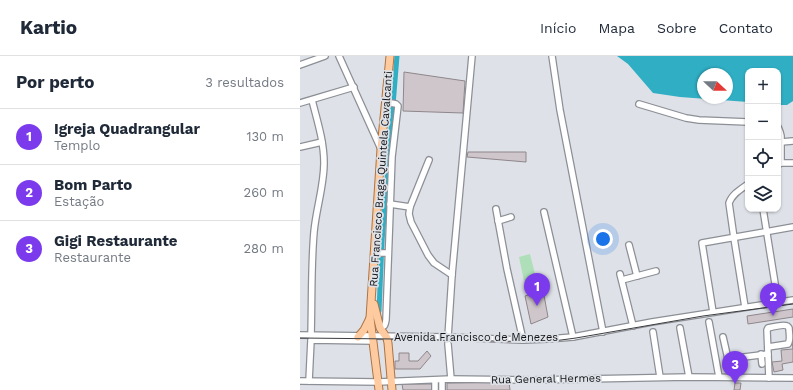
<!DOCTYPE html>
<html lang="pt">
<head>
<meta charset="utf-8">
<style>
  body { margin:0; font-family:"Work Sans",sans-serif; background:#f6f6f7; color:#1f2937 }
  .controls { position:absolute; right:12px; top:12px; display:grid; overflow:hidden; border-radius:8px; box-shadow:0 1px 3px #0004 }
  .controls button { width:36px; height:36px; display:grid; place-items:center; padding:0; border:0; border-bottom:1px solid #e0e1e3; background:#fff; color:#1f2937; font:20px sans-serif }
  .compass { position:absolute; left:397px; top:12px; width:36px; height:36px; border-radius:50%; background:#fff; box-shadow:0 1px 3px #0004; rotate:112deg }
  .you { position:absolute; left:303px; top:183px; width:14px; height:14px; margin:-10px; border:3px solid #fff; border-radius:50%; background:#1a73e8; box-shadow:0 0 0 6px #1a73e833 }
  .badge { display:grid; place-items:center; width:26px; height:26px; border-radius:50%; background:#7c3aed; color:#fff; font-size:13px; font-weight:700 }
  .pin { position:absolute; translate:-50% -33px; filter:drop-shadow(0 1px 2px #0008) }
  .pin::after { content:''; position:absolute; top:21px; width:14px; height:12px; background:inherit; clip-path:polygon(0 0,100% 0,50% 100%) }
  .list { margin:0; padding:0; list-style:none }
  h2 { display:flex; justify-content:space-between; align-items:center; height:52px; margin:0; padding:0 16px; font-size:17px }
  h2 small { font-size:13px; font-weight:400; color:#747a83 }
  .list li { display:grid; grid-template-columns:26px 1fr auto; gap:12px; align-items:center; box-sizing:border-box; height:56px; padding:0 16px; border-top:1px solid #e0e1e3 }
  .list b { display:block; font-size:15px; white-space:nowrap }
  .list p { margin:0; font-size:13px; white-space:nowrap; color:#747a83 }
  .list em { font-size:13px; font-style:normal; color:#747a83 }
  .icon { flex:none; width:22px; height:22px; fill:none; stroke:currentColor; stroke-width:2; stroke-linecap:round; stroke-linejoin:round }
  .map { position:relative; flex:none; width:493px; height:334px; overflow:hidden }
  header { display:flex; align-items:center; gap:24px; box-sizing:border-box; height:56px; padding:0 20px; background:#fff; border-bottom:1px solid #e0e1e3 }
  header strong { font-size:19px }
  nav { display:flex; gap:22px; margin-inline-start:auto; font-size:14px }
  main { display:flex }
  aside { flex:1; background:#fff }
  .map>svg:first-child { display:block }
</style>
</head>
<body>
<header>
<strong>Kartio</strong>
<nav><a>Início</a><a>Mapa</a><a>Sobre</a><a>Contato</a></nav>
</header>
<main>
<aside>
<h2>Por perto<small>3 resultados</small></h2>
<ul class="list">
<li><span class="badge">1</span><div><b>Igreja Quadrangular</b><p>Templo</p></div><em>130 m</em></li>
<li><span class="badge">2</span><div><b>Bom Parto</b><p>Estação</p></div><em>260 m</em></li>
<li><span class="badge">3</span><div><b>Gigi Restaurante</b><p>Restaurante</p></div><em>280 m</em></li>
</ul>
</aside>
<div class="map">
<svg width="493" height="334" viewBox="0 0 493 334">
  <rect width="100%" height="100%" fill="#dee2e8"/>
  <path fill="#aedfb8" d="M230 198 236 222 224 225 219 201Z"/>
  <path fill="#2faec4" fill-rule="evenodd" d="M317 0H493V45L487 49H478V15H448V46L380 41 353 37 328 8ZM403 18H427V42H403Z"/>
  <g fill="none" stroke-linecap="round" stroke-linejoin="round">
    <path stroke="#2faec4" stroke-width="5" d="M79 255 82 185 97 0"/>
  </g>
  <g fill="#cec6ca" stroke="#8e868a">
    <path d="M104 16 165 25 163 57 103 55Z"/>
    <path d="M168 96H226V106L167 101Z"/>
    <path d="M243 234 248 261 231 268 225 240Z"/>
    <path d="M493 253V261L448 268 447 260Z"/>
    <path d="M492 283H493V306L482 308 483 314 474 316 472 306 482 305 481 294 493 293Z"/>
    <path d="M127 295 131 300 120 313H95V305H99V297H109V305H118Z"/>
    <path d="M209 326 210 334H147V327Z"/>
    <path d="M435 327H441L440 334H434Z"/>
    <path d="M102 328H132V334H103Z"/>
  </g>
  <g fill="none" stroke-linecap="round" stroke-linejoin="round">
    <g stroke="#8c8f95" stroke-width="8">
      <g id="minor">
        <path d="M39 0 81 93"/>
        <path d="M252 0 260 54 303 276"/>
        <path d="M0 9 25 0"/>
        <path d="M0 47 54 31"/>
        <path d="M339 48 386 62 399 64 448 66"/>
        <path d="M478 71 480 76 481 80V107L478 109"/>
        <path d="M481 86 493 85"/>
        <path d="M0 91 22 86"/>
        <path d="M129 104 110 151 109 158 111 166 128 199 134 207 152 219"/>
        <path d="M481 107H493"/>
        <path d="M90 148 110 151"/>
        <path d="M196 153 207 213 223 284"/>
        <path d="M463 153 478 246"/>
        <path d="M244 156 273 281"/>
        <path d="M198 165 211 161"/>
        <path d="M329 189 337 220"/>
        <path d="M75 197H88"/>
        <path d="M320 218 333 270"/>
        <path d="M322 224 356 215"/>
        <path d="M445 251 434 182 429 147C432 138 441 133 448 128"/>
        <path d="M413 256 402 187 493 171"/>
        <path d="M409 266 419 321"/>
        <path d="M80 272C85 271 85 269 86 264L92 101 98 50 96 48 86 46"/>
        <path d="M380 272 389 321"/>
        <path d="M353 276 360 321"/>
        <path d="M0 279 148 281 223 284 248 283 273 281 352 266 493 244"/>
        <path d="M11 279C12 245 11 210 14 176 16 153 24 130 24 107 24 85 17 64 12 44"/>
        <path d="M148 281 152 219 172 0"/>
        <path d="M423 281 428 303 468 298"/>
        <path d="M148 288 151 323"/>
        <path d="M468 291 488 288C491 284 489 277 489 272 488 271 488 270 487 270 484 268 472 271 468 272L467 274 469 322"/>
        <path d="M461 298 462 308"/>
        <path d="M428 303 430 312"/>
        <path d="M0 325 78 326 151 323 233 324 389 321 493 322"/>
        <path d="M9 325 11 284 73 285"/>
        <path d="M135 334V324"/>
        <path d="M142 334V324"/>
      </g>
    </g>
    <g stroke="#ab7446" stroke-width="9">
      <g id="major">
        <path d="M74 248 80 272 87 282 88 287 92 334"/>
        <path d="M58 281 64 274 70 262"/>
        <path d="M79 334 70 262 81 93 90 0"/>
      </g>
    </g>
    <use href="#minor" stroke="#fff" stroke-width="5.5"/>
    <use href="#major" stroke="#fecba0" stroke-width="7"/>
    <path stroke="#3c3d40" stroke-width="1" d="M0 282 94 283 246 286 276 282 403 260 493 248"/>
  </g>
  <g text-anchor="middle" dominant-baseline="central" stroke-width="3.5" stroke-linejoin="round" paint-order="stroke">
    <g font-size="11" fill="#121315" stroke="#dee2e8">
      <text transform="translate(81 123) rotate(-86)">Rua Francisco Braga Quintela Cavalcanti</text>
      <text x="176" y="281">Avenida Francisco de Menezes</text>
      <text transform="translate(246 323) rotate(-1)">Rua General Hermes</text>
    </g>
  </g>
</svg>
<div class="controls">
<button>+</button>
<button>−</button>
<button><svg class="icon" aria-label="locate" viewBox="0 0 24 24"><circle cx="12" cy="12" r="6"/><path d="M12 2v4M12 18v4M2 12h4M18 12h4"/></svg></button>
<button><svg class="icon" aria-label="layers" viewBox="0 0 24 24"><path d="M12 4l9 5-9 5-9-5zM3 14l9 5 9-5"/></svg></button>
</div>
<svg class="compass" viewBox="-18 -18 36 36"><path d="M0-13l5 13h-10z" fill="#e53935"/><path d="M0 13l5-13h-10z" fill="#747a83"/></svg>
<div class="you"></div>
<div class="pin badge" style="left:237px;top:250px">1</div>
<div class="pin badge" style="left:473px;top:260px">2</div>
<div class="pin badge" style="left:435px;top:328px">3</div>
</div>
</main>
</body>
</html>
